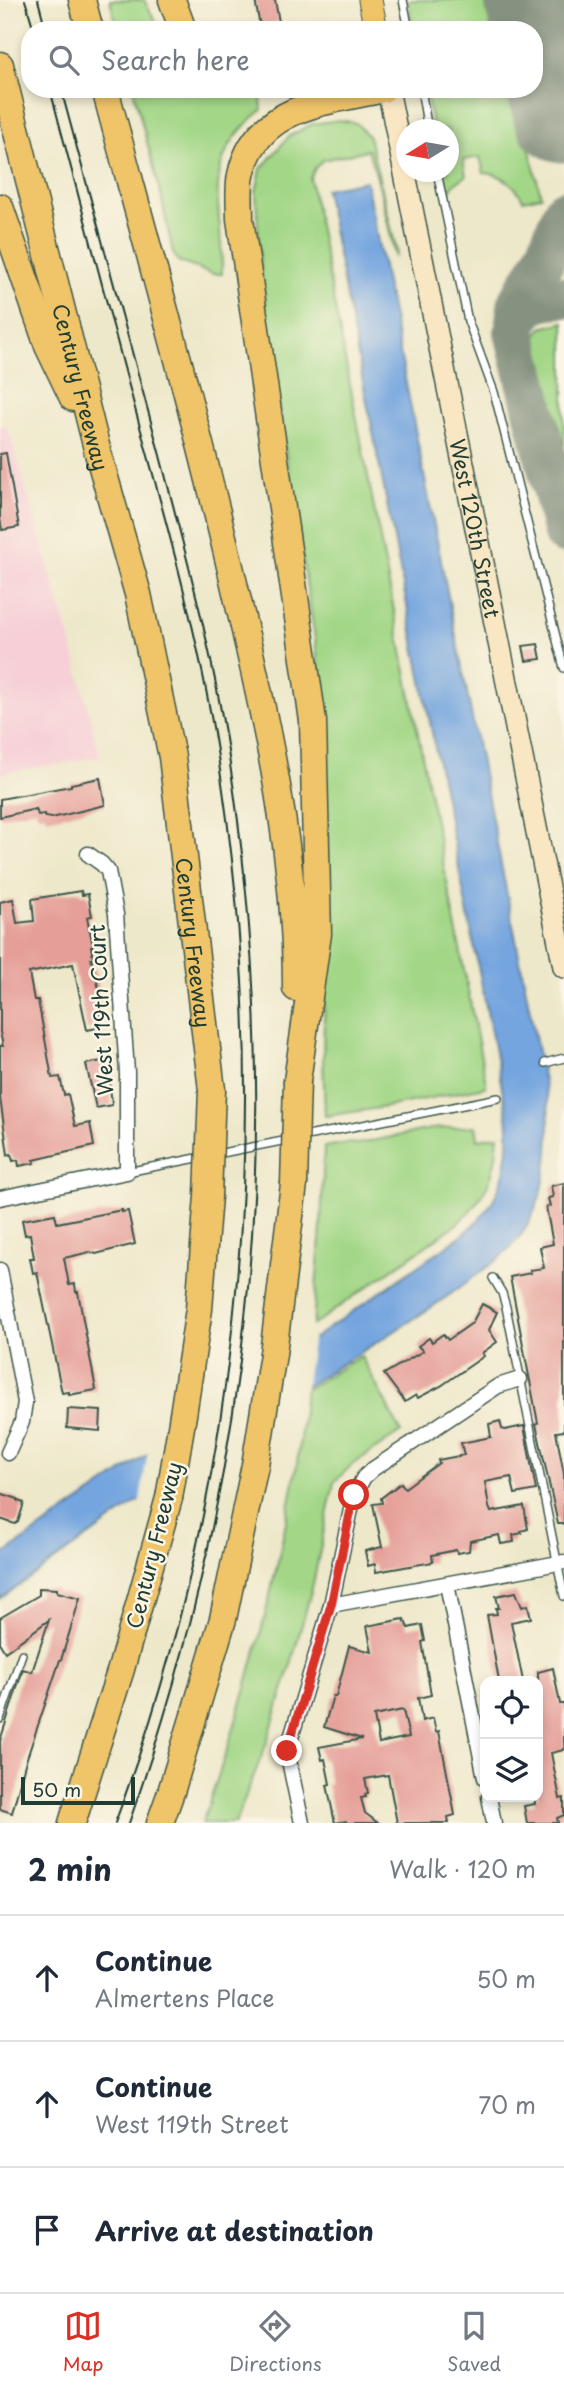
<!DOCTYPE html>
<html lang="en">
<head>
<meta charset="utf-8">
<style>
  body { margin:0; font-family:"Playpen Sans",sans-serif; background:#f2f2f3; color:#1f2937 }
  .controls { position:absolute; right:21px; bottom:21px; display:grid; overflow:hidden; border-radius:14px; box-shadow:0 4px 10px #0003 }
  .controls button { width:63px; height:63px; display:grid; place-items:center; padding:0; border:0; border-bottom:2px solid #e0e1e3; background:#fff; color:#1f2937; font:35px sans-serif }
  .compass { position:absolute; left:396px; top:119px; width:63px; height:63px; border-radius:50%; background:#fff; box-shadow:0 4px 10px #0003; rotate:259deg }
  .scale { position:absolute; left:21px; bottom:18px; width:114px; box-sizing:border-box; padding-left:7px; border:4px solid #1f3d34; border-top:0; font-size:19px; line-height:24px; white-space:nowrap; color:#1f3d34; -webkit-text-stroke:5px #fcf5e5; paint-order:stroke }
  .stop { position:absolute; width:21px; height:21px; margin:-16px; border:5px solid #d93025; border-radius:50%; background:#fff }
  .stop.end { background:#d93025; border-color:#fff; box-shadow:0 2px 7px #0008 }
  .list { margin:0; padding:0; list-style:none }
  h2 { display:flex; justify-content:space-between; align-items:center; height:91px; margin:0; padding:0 28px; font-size:30px }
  h2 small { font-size:23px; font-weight:400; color:#747a83 }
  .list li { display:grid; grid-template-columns:46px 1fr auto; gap:21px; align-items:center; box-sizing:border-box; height:126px; padding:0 28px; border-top:2px solid #e0e1e3 }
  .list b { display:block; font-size:26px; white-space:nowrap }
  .list p { margin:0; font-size:23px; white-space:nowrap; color:#747a83 }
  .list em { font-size:23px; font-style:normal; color:#747a83 }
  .icon { flex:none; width:38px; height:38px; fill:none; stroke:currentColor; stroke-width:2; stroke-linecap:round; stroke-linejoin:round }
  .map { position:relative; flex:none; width:564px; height:1823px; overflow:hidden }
  .search { position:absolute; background:#fff; box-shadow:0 4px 10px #0003; left:21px; right:21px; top:21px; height:77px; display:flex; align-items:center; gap:18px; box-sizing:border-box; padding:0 24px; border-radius:28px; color:#747a83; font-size:26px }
  .sheet { height:469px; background:#fff }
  nav { display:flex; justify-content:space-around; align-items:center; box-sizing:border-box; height:98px; border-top:2px solid #e0e1e3; background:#fff; font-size:19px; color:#747a83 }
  nav a { display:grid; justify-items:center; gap:4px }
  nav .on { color:#d93025 }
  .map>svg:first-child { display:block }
</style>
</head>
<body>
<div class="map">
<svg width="564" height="1823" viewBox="0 0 564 1823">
  <rect width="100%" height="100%" fill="#fcf5e5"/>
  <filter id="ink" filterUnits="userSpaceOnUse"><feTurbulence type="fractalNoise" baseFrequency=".0143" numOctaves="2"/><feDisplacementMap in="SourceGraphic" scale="14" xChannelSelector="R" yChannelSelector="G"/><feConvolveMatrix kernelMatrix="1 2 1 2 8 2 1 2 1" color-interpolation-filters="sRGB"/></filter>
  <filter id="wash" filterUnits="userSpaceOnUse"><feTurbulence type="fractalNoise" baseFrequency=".00686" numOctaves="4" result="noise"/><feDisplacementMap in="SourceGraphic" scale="28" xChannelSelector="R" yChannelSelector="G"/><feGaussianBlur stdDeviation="1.57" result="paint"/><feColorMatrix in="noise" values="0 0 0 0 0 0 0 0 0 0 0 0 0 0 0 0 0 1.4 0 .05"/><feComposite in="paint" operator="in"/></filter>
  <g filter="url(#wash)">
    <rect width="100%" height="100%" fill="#eee8cb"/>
    <path fill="#f6cfd7" d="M7 425 76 660 100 757 0 774V427Z"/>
    <g fill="#a3d787" stroke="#618a5e" stroke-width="2">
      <path d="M110 0H144L160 30H118Z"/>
      <path d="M408 0H492L500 30H413Z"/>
      <path d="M133 89C161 89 240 85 261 98L262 110C197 161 223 204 222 274H213L179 262 173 253 161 195Z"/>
      <path d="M425 89H515L541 196 523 200C515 184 502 174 484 173L480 157 463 160 466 176 454 184 446 197 441 172H448V130L433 129Z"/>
      <path d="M339 120 356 123 369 137 397 252 395 256 379 184 368 150 323 160 315 168 310 179 486 1083 485 1087 386 1107 325 1116 323 1058 328 884 324 747 316 645 276 391 260 261 256 192 261 169 289 136 312 124Z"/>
      <path d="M564 322V448L541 356H535L532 339 542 328Z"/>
      <path d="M476 1126 478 1139 498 1136C496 1176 486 1197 457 1224L313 1325 321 1227 324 1147 348 1143 357 1144 431 1129Z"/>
      <path d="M361 1356 401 1432 353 1464 334 1482 313 1584 290 1668 266 1745 235 1823H202C242 1713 273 1597 294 1481 300 1451 302 1420 305 1390Z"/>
    </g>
    <path fill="#74a5df" stroke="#4a718a" stroke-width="2" d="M366 181 548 1102C551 1149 548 1200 518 1239 504 1257 484 1269 466 1283 414 1322 359 1352 305 1387 202 1454 102 1528 0 1599V1557L415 1268C437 1252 463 1237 481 1217 507 1188 512 1145 506 1108L325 189Z"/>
    <path fill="#eee8cb" d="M313 1334 305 1391 139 1506 148 1450Z"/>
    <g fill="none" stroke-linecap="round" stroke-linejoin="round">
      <g stroke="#869280" stroke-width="42">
        <path d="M564 297C540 297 518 306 515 332L564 533"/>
        <path d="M516 321 519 301 543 262 564 211"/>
      </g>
      <path stroke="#869280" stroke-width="103" d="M536 0 564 111"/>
    </g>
    <g id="blocks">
      <g fill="#e59e98" fill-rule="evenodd">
        <path d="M255 0H275L279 22 260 26Z"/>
        <path d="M6 453 19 527 2 530 0 519V454Z"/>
        <path d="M538 644 541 659 526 661 523 646Z"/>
        <path d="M100 778 105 805 52 818 45 817V814L38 815 36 809 0 817V799L71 786V784Z"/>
        <path d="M81 891 82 895 88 894 92 916 87 917 93 946H91L93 959H91L101 996V1009L99 1010 102 1027 87 1030 73 964 29 973 34 1000H38L52 1078 60 1077 64 1095 68 1094 75 1126 90 1123 94 1146 34 1160 35 1163 19 1166 18 1160 13 1161 11 1154 8 1155 0 1098V1046H3L0 1032V902L13 899 17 923 34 921 32 899Z"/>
        <path d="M107 1060 112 1105 96 1108 86 1064Z"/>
        <path d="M564 1183V1431L556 1432 564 1474V1524H558L536 1424 538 1423 510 1277 531 1273 530 1270 544 1268 540 1247 553 1244 546 1207 550 1206 548 1198 553 1197 551 1186Z"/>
        <path d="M122 1210V1212L128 1211 135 1244 96 1254 90 1252 64 1258 69 1285 75 1284 76 1292H78L96 1390 69 1395V1392L62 1393 37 1272 33 1273 30 1258H34L30 1234 25 1235 22 1220 55 1214 57 1223Z"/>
        <path d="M482 1304 497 1312 489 1330 497 1342 482 1353 484 1356 441 1386 418 1398 416 1395 405 1402 384 1374 423 1351 418 1346 429 1338 432 1342 443 1334 448 1340 472 1323Z"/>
        <path d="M68 1409 101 1411 100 1431 67 1428Z"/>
        <path d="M500 1421 502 1429 505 1430 524 1426 536 1490 515 1494 511 1477 485 1482 489 1507 491 1512 524 1506 528 1529 521 1531 522 1533 513 1535 514 1542 501 1544 499 1535 470 1541 469 1551 457 1553 456 1550 432 1555 433 1562 376 1572 375 1564 368 1566 365 1551 382 1547 373 1504 382 1503 381 1498 401 1483 405 1488 439 1463 438 1460 464 1455 461 1443 491 1437 489 1424Z"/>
        <path d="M0 1493 18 1499V1501L24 1503 18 1522 15 1524 0 1519Z"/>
        <path d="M39 1588 57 1589V1592L80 1598 61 1660H60L25 1764 12 1813 0 1809V1741L23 1669 32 1672 49 1620 5 1652 0 1644V1618L39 1595Z"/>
        <path d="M516 1592 522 1607 528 1605 531 1618 511 1622 523 1681H499L487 1615 497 1614 496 1608H499L496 1596Z"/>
        <path d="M404 1619 408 1628 422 1625 425 1641 422 1642 431 1695 418 1698 422 1721 433 1718 436 1732 439 1731 455 1815 448 1817 449 1823H397L388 1775 365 1779 368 1793 365 1794 366 1797 361 1798 365 1813 378 1823H347L346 1821 335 1823 327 1785 330 1784 325 1759 322 1760 319 1747 362 1739 324 1727 333 1696H336L349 1646 372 1652 367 1626ZM403 1710 409 1737 379 1743 374 1716Z"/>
        <path d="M553 1668 560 1704H564V1750L551 1753 560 1799 564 1798V1815L557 1818 558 1823H527L524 1806 535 1804 534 1797H538V1672Z"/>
      </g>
    </g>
  </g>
  <g filter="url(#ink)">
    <use href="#blocks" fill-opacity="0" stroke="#3e574b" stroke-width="2"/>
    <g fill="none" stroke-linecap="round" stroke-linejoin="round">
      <g stroke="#3e574b" stroke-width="10">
        <g id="lane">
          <path d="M403 0 409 30"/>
          <path d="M421 89 428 130"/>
          <path d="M437 172 468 321 494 392 564 668"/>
          <path d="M545 1063 564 1058"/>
          <path d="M127 1172 498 1098"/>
          <path d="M493 1278 502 1293 506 1307 564 1596"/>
          <path d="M0 1719 22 1654"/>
        </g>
      </g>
      <g stroke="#3e574b" stroke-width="17">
        <g id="street">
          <path d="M0 1198 127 1172V1072L116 914 108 871 102 864 88 854"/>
          <path d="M0 1270 25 1402 22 1422 8 1453"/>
          <path d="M447 1584 485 1778"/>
          <path d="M331 1605 564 1562"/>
          <path d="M489 1797 494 1823"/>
          <path d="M302 1823 287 1751 331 1605 354 1495 364 1477 373 1469 498 1386 520 1379"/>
        </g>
      </g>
      <g stroke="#3e574b" stroke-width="24">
        <g id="secondary">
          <path id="s1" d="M388 89 564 967"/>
        </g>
      </g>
      <g stroke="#3e574b" stroke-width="25">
        <path id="primary" d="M370 0 376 30"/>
      </g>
      <g stroke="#3e574b" stroke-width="29">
        <g id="highway">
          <path d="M82 0 90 30"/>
          <path d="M172 0 183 30"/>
          <path id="s2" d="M0 65 98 453 138 594 172 757 212 1090"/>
          <path d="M105 89C151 260 199 430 238 601 268 728 296 857 296 988"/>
          <path d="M0 207 48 346 73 398"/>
          <path d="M297 1081 318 934 313 721 240 219C240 205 238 189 241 175 255 106 326 102 383 89"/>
          <path d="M273 1354 294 1184"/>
          <path d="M183 1415 199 1309 208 1196"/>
          <path d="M72 1823 121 1669 169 1498"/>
          <path d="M160 1823 171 1792 223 1619 255 1465"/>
        </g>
      </g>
      <use href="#lane" stroke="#fff" stroke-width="7"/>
      <use href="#street" stroke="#fff" stroke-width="14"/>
      <use href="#secondary" stroke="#f9e7c3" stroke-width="21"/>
      <use href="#primary" stroke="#f0c469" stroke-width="23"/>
      <use href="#highway" stroke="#f0c469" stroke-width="26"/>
      <g stroke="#1f3d34" stroke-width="2">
        <path d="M25 0 34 30"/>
        <path d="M38 0 46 30"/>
        <path d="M50 89C79 198 108 307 137 416 167 525 198 634 216 745 276 1105 243 1481 115 1823"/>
        <path d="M61 89C92 204 123 319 154 433 181 536 210 640 227 745 287 1117 255 1468 129 1823"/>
      </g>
      <g stroke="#3e574b" stroke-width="29" stroke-linecap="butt">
        <g id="highway-bridge">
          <path d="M294 1184 297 1081"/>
          <path d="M208 1196 212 1090"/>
          <path d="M255 1465 273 1354"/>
          <path d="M169 1498 183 1415"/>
        </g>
      </g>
      <use href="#highway-bridge" stroke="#f0c469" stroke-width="26"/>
    </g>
  </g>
  <g fill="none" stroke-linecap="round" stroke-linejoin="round" filter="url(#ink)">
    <path stroke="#d93025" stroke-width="9" d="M287 1751 331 1605 354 1495"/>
  </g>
  <g text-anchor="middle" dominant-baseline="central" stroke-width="5" stroke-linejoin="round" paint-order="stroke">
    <g font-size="21" fill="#1f3d34" stroke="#fcf5e5">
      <text stroke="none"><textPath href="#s2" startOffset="332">Century Freeway</textPath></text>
      <text stroke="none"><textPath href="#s1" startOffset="448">West 120th Street</textPath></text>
      <text stroke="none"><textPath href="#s2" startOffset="900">Century Freeway</textPath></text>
      <text transform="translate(100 1010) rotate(-93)">West 119th Court</text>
      <text transform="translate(153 1545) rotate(-76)">Century Freeway</text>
    </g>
  </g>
</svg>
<div class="controls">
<button><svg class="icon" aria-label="locate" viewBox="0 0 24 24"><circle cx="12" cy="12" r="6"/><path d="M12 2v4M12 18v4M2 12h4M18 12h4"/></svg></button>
<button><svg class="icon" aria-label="layers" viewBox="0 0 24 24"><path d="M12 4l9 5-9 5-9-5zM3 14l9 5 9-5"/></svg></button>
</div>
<svg class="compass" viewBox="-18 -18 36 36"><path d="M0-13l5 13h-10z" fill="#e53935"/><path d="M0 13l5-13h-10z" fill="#747a83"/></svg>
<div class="scale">50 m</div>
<div class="stop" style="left:354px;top:1495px"></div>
<div class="stop end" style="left:287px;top:1751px"></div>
<div class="search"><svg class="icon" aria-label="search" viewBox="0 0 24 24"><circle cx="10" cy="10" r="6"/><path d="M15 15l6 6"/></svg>Search here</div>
</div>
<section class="sheet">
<h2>2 min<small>Walk · 120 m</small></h2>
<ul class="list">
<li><svg class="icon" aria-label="ahead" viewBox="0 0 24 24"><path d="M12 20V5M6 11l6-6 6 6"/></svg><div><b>Continue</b><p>Almertens Place</p></div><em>50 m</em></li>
<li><svg class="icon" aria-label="ahead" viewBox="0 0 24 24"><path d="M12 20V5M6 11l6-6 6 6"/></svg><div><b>Continue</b><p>West 119th Street</p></div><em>70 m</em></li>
<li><svg class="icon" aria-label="arrive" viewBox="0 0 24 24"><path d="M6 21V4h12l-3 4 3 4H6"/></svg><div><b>Arrive at destination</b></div></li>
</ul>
</section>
<nav>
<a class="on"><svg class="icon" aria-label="map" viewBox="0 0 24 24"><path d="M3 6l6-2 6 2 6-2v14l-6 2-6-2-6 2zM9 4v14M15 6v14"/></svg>Map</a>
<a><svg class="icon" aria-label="directions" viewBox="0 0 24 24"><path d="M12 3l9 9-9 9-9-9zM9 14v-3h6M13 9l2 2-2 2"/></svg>Directions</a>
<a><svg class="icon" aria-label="saved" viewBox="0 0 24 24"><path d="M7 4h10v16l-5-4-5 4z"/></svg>Saved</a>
</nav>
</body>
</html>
